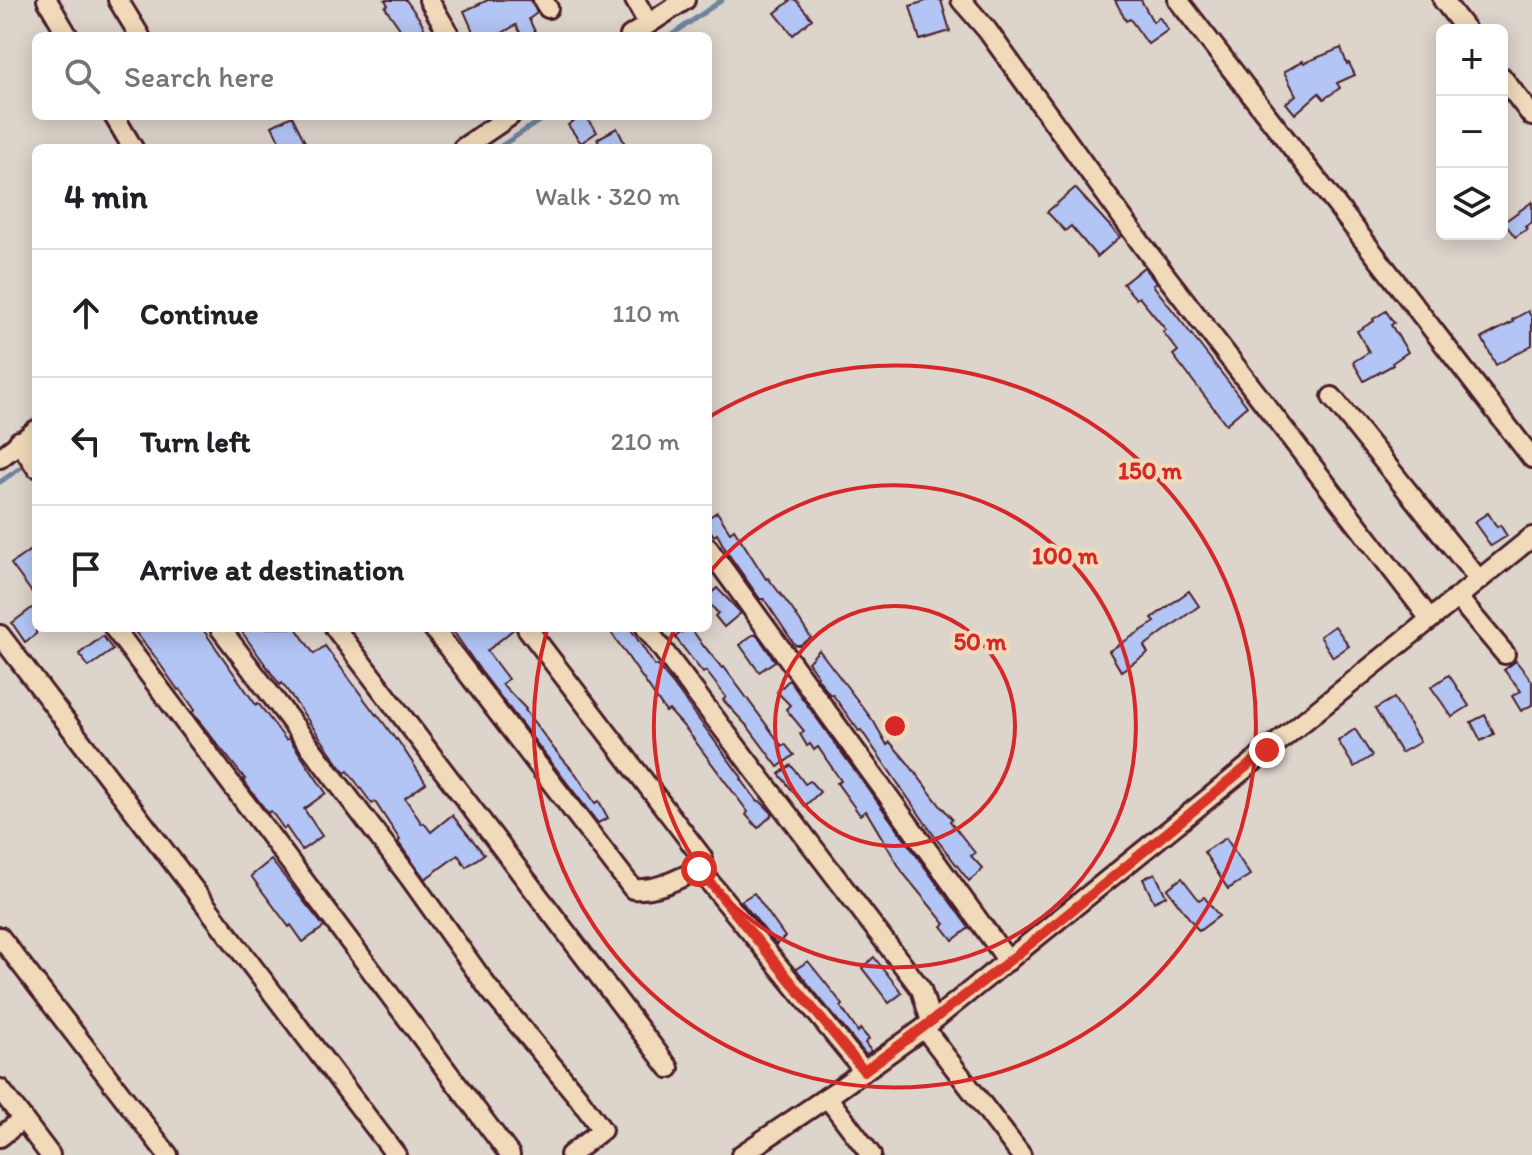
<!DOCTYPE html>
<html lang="en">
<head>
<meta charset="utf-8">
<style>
  body { margin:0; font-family:Itim,sans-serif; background:#f2f2f2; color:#202124 }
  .controls { position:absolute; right:24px; top:24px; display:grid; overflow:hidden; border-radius:12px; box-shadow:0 4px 20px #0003 }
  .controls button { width:72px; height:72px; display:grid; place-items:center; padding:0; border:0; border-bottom:2px solid #e0e0e0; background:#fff; color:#202124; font:40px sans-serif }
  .stop { position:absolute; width:24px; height:24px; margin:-18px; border:6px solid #d93025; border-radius:50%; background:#fff }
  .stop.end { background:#d93025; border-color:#fff; box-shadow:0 2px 8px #0008 }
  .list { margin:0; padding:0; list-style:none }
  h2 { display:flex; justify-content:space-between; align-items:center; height:104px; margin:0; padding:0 32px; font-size:34px }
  h2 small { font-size:26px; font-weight:400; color:#757577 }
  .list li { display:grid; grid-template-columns:52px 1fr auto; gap:24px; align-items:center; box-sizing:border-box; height:128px; padding:0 32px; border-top:2px solid #e0e0e0 }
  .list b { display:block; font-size:30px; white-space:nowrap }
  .list em { font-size:26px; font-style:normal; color:#757577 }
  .icon { flex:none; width:44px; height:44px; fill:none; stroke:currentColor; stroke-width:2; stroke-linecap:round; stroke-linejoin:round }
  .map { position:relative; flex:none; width:1532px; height:1155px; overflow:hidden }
  .search { position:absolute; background:#fff; box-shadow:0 4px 20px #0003; left:32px; top:32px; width:680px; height:88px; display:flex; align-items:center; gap:20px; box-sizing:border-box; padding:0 28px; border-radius:12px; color:#757577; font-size:30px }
  .panel { position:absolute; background:#fff; box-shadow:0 4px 20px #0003; left:32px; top:144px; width:680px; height:488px; border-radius:12px }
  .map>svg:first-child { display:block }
</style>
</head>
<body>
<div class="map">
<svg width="1532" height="1155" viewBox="0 0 1532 1155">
  <rect width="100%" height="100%" fill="#ddd4cb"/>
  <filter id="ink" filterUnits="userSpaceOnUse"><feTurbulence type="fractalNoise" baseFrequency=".0125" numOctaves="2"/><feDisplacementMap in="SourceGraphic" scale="16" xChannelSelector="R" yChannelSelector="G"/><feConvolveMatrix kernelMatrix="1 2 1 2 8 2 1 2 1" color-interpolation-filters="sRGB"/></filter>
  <g filter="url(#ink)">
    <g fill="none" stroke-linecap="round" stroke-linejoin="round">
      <g stroke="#70849e" stroke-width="5">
        <path d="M670 36 722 0"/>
        <path d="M498 148 547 116"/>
        <path d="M0 482 29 462"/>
      </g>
    </g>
    <g fill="#b2c5f4" stroke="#4a1f2b" stroke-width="2">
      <path d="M385 0H406L421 21 428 36H405L385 7 388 5Z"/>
      <path d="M488 0H531L537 13 529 19 537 36H522L516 25 497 36H475L464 11Z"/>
      <path d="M791 0H796L812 19 793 35 775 13Z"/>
      <path d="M929 0H941L950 31 920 40 910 6Z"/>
      <path d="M1115 0H1141L1153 22 1159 17 1168 30 1148 44 1130 19 1126 21Z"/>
      <path d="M1341 48 1347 64 1349 63 1355 75 1337 83 1340 88 1324 99 1319 93 1295 114 1286 103 1296 95 1284 72 1303 61 1304 63Z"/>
      <path d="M292 116 308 148H283L272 126Z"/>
      <path d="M581 116H585L597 132 581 143 568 125Z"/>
      <path d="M617 128 627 148H601L597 139Z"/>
      <path d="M1075 188 1120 237 1097 257 1071 226 1065 231 1047 212Z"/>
      <path d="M1532 202V222L1525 227 1527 229 1515 237 1504 222Z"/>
      <path d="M1144 267 1156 283 1153 285 1247 406 1226 424 1173 355 1178 351 1163 332 1166 330 1139 297 1136 299 1123 284Z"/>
      <path d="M1386 311 1394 323 1391 325 1408 352 1392 363 1393 365 1364 381 1353 362 1369 352 1357 331 1374 321 1373 319Z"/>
      <path d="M1528 311 1532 318V345L1496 365 1482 338 1513 322 1512 320Z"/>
      <path d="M717 512 730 532 734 529 766 579 768 578 792 609 811 638 800 645H795L764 599H760L727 552 717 534 714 536 708 527V518Z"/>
      <path d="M1488 513 1497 527 1500 525 1507 536 1491 546 1474 522Z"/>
      <path d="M36 546V598L11 564Z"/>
      <path d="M717 588 741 613 724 627 715 616 718 613 708 602V596Z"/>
      <path d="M1189 591 1199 606 1144 646 1148 653 1121 671 1109 651 1155 622 1152 618Z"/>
      <path d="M36 605V634L25 642 12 623Z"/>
      <path d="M1335 626 1349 646 1333 657 1320 636Z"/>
      <path d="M132 628H202L256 705 258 703 286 740 289 738 326 793 304 809 322 836 302 850 286 827 284 829 271 811 268 813 243 780 245 779 192 712 195 710 180 689 178 690 153 654Z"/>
      <path d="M239 628H296L314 654 325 646 376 715 377 714 396 740 397 739 426 783 405 798 422 824 424 823 431 832 452 815 484 854 466 867 458 855 425 879 398 842 400 840 375 802 372 804 348 771 345 773 282 683 280 685Z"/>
      <path d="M451 628H515L487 651 508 679 502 684 526 709 525 710 555 750 576 774 595 803 599 801 608 818 598 823 480 670Z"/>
      <path d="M608 628H630L655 666 657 665 672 683 742 778 741 779 758 802 760 801 773 814 758 828 746 815 748 812 686 729 669 710 666 712Z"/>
      <path d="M688 628H691L704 647H705L722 668 724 667 782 746 785 744 794 755 778 767 748 727 723 700 726 697 706 671 703 673 675 637Z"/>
      <path d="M752 635H757L775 661 759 672 740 645Z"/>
      <path d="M103 636 113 650 89 667 79 654Z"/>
      <path d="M819 650 874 722 887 745 890 742 907 762 942 808H943L952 819 950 821 975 853 971 856 983 869 969 881 935 837 861 730 859 731 832 694 830 695 817 677 818 676 808 662Z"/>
      <path d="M1516 661 1532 681V705L1521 711 1512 696 1521 691 1504 670Z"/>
      <path d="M1449 675 1469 706 1452 717 1431 687Z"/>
      <path d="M789 680 969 928 953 940 942 926 945 924 903 873 866 811 860 815 837 783 841 781 818 747 814 750 810 744 807 746 800 734 804 731 786 709 790 705 777 692Z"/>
      <path d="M1394 698 1420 742 1401 753 1375 709Z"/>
      <path d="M1485 715 1494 734 1481 741 1471 722Z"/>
      <path d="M1355 729 1372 756 1354 767 1338 741Z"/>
      <path d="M791 765 805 784 810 781 820 792 805 806 779 774Z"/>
      <path d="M1226 838 1250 875 1228 889 1204 852Z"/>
      <path d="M271 860 324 927 303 942 291 925 289 927 251 876Z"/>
      <path d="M1155 873 1166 896 1154 902 1143 879Z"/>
      <path d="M1182 878 1199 900 1204 897 1219 916 1199 931 1167 889Z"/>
      <path d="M754 893 785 937 776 944 741 901Z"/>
      <path d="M874 957 902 993 889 1003 862 968Z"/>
      <path d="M808 961 843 1005 841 1007 858 1032 860 1029 869 1039 865 1043 871 1051 866 1055 796 969Z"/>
    </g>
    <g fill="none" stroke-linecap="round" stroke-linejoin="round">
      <g stroke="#4a1f2b" stroke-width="24">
        <g id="minor">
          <path d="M47 0 68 36"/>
          <path d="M118 0 140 36"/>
          <path d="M429 0 450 36"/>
          <path d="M543 0 548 8"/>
          <path d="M635 0 648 23"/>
          <path d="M961 0 987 30 1143 246 1430 619"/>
          <path d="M1178 0 1532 458"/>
          <path d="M1443 0 1466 30"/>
          <path d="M630 36 685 0"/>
          <path d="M1502 77 1532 116"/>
          <path d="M114 116 133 148"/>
          <path d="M463 148 510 116"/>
          <path d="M1332 397 1479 580"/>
          <path d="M19 441 36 467"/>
          <path d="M0 458 36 430"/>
          <path d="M708 548 1008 961"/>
          <path d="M1457 597 1505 654"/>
          <path d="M114 628 510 1155"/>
          <path d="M220 628 410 878 489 989 578 1097 602 1130 570 1155"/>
          <path d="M335 628 669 1068"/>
          <path d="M433 628 633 889C657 891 678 879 699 869L702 857 527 628"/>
          <path d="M646 628 921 989 931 1022"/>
          <path d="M0 635 396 1155"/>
          <path d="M699 869 864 1071"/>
          <path d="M0 937 168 1155"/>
          <path d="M924 1028 1021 1155"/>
          <path d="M0 1089 50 1155"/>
          <path d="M827 1097 871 1155"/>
          <path d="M0 1137 23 1119"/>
          <path d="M741 1155 836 1091 924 1028 1532 537"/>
        </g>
      </g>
      <use href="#minor" stroke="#f0dab9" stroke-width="18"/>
    </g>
  </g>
  <g fill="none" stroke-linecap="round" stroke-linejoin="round" filter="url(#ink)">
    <path stroke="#d93025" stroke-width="10" d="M699 869 864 1071C1003 971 1134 859 1267 750"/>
  </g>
  <g fill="none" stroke="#d62828" stroke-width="4">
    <circle cx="895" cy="726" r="120"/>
    <path d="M709 573A241 241 0 1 1 674 630"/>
    <path d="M709 417A361 361 0 1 1 547 630"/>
  </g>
  <circle cx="895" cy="726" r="12" fill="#d62828" stroke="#f0dab9" stroke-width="4"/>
  <g font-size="24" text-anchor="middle" font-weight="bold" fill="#d62828" stroke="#f0dab9" stroke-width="8" stroke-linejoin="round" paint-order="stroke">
    <text x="1150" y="479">150 m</text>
    <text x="1065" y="564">100 m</text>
    <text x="980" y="650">50 m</text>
  </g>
</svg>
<div class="controls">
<button>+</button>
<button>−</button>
<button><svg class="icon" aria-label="layers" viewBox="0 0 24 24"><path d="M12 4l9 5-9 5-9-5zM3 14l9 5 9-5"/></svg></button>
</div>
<div class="stop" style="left:699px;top:869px"></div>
<div class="stop end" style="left:1267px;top:750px"></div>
<div class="search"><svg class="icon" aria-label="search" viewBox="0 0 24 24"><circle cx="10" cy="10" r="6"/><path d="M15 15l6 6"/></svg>Search here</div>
<section class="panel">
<h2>4 min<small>Walk · 320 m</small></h2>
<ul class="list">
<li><svg class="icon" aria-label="ahead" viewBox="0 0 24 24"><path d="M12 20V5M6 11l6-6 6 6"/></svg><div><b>Continue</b></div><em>110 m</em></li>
<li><svg class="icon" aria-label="left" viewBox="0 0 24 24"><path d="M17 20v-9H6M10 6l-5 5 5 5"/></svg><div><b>Turn left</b></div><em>210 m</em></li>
<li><svg class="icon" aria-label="arrive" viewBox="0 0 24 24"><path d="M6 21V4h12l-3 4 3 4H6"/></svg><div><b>Arrive at destination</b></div></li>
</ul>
</section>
</div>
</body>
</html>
